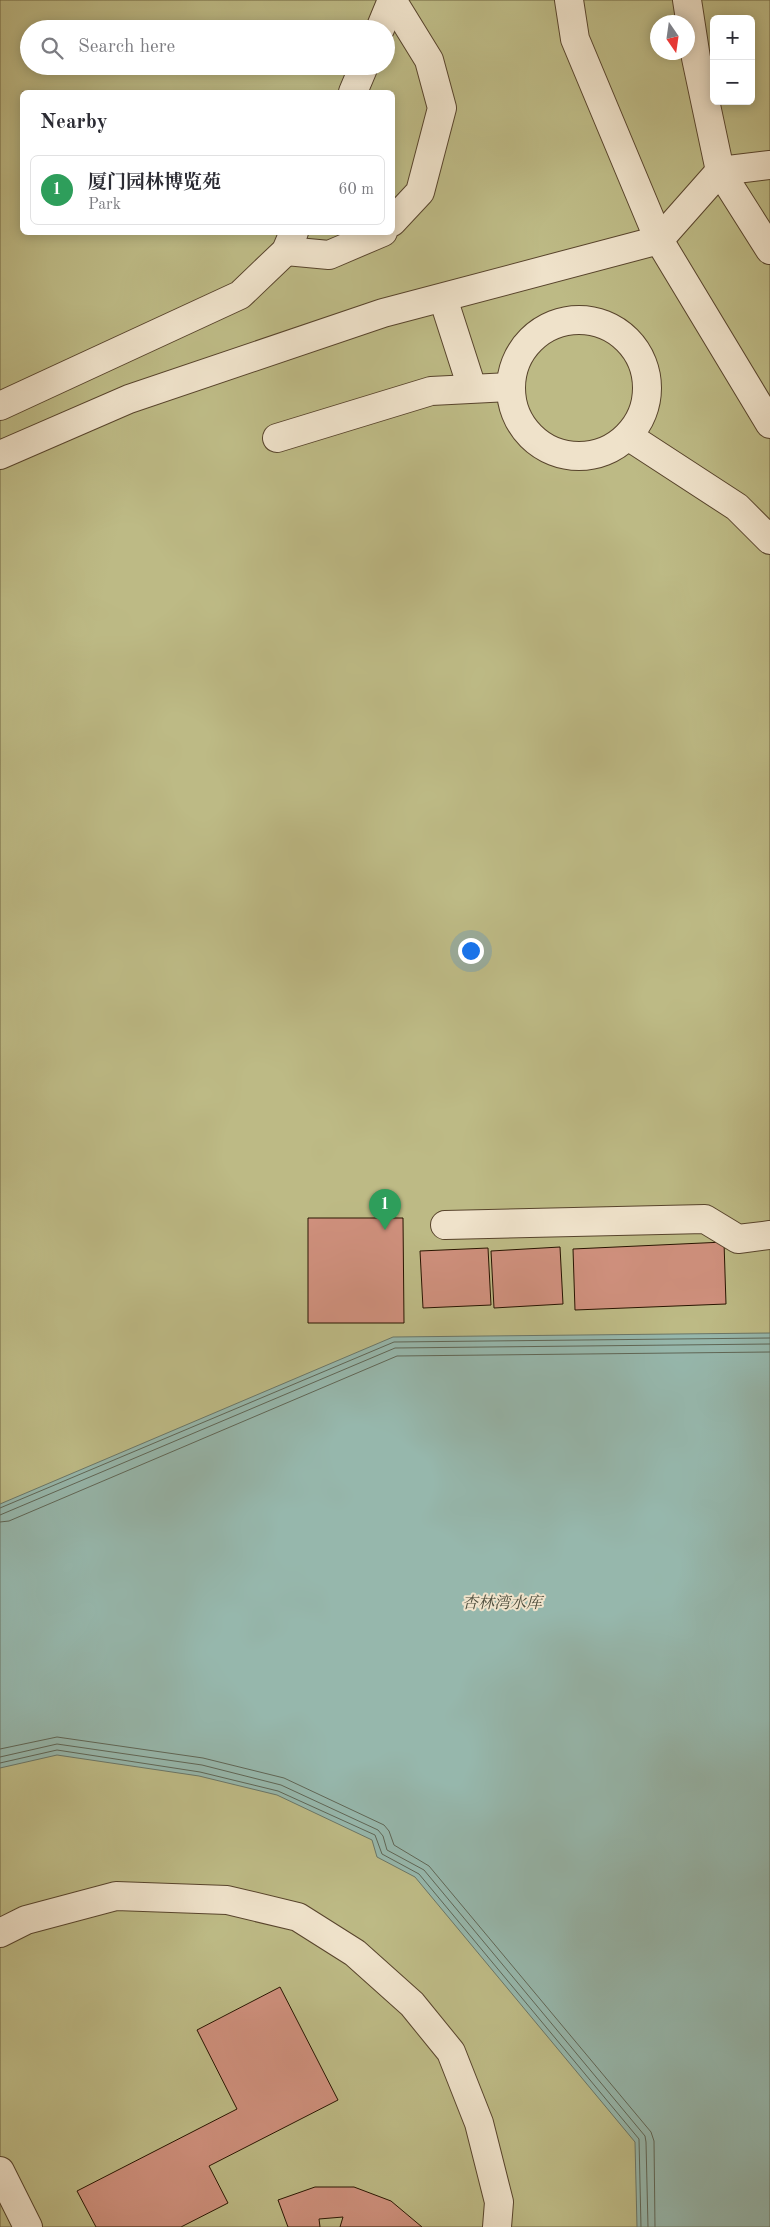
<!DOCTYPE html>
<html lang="en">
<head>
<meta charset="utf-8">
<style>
  body { margin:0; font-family:"Old Standard TT","Noto Serif SC",serif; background:#f2f2f3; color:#2b2b33 }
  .controls { position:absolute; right:15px; top:15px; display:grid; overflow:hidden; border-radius:8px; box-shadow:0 2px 12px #0003 }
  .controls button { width:45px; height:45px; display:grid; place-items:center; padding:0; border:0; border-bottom:1px solid #e1e1e2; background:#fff; color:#2b2b33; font:25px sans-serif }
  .compass { position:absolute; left:650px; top:15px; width:45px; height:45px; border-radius:50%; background:#fff; box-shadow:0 2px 12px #0003; rotate:167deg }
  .you { position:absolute; left:470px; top:950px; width:18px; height:18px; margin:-12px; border:4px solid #fff; border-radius:50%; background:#1a73e8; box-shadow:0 0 0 8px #1a73e833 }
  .badge { display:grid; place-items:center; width:32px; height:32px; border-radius:50%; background:#7c3aed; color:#fff; font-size:16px; font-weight:700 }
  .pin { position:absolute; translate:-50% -41px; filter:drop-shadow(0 1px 2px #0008) }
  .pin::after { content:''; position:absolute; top:26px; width:18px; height:15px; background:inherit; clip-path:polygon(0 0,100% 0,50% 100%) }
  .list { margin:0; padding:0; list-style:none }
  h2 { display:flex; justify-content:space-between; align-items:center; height:65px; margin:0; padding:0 20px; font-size:21px }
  h2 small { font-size:16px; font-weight:400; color:#7c7c81 }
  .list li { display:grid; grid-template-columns:32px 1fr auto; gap:15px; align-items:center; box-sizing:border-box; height:70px; margin:0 10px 10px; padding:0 10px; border:1px solid #e1e1e2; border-radius:8px }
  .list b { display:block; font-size:19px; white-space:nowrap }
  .list p { margin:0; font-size:16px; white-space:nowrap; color:#7c7c81 }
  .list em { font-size:16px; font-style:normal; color:#7c7c81 }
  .icon { flex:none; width:28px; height:28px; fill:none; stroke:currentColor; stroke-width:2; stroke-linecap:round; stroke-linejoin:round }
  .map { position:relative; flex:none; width:770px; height:2227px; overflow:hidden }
  .search { position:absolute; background:#fff; box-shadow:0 2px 12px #0003; left:20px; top:20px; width:375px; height:55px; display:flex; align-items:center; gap:12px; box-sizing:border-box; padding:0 18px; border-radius:28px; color:#7c7c81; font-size:19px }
  .panel { position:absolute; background:#fff; box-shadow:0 2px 12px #0003; left:20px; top:90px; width:375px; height:145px; border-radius:8px }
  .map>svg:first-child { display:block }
</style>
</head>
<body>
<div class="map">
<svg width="770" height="2227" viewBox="0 0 770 2227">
  <rect width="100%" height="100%" fill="#e6d2ae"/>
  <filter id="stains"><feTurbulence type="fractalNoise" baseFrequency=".004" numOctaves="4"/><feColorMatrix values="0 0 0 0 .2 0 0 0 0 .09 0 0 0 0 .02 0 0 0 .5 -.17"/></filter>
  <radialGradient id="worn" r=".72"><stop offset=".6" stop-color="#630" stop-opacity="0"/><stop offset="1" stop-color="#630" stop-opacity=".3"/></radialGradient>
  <path fill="#bdba85" stroke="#726742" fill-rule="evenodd" d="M0 0H770V2227H0ZM714 19H751V101H714ZM658 22H688V52H658ZM29 29H386V66H29ZM22 92H392V232H22Z"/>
  <path fill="#96b7ac" stroke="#6a7667" d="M770 1333V2227H637L635 2142 415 1877 377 1857 372 1840 277 1795 199 1776 57 1755 0 1768V1504L393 1337Z"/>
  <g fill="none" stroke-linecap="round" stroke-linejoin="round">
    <g stroke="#5f6656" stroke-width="1">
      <path d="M0 1508 394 1342 770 1338"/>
      <path d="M0 1515 395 1348 770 1344"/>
      <path d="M0 1522 9 1521 397 1356 770 1352"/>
      <path d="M0 1749 57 1737 203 1758 284 1778 384 1825 389 1831 394 1845 429 1866 651 2132 654 2141 655 2227"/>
      <path d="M0 1757 57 1744 202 1765 281 1785 378 1830 383 1836 387 1850 424 1870 645 2136 646 2142 648 2227"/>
      <path d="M0 1763 57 1750 200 1772 278 1791 375 1835 382 1854 419 1874 639 2139 641 2227"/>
    </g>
  </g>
  <g fill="#cf907d" stroke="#281400">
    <path d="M308 1218H403L404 1323H308Z"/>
    <path d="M724 1242 726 1304 575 1310 573 1249Z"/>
    <path d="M560 1247 563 1304 494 1308 491 1251Z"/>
    <path d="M488 1248 491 1305 423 1308 420 1251Z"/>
    <path d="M280 1987 338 2100 209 2166 228 2203 181 2227H96L77 2191 237 2109 197 2030Z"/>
    <path d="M315 2187H354L391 2201 422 2227H340L343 2217 319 2219 320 2227H288L278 2200Z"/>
  </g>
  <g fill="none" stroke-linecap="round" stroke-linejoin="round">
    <g stroke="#58442c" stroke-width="30">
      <g id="minor">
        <path d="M392 0 429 60 442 108 420 192 392 222"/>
        <path d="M569 0 575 39 659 240 770 424"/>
        <path d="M687 0 696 58 720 171 770 250"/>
        <path d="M380 29 392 0"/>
        <path d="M353 92 364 66"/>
        <path d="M286 251 329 255 383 232"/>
        <path d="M443 298 472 388"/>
        <circle cx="579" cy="388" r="68"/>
        <path d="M0 406 240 295 286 251 294 232"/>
        <path d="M628 436 737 507 770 540"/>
        <path d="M277 438 431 391 510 387"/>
        <path d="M0 455 129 399 383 313 659 240 720 171 770 165"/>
        <path d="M445 1225 705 1219 738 1239 770 1235"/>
        <path d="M0 1933 26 1920 116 1896 227 1900 298 1917 355 1953 412 2004 451 2052 479 2123 499 2202 497 2227"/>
        <path d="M0 2171 28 2227"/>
      </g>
    </g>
    <use href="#minor" stroke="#efe2ca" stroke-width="28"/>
  </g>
  <g text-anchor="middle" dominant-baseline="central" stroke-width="4" stroke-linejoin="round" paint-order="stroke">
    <g font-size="16" font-style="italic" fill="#4e4d3c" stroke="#efe2ca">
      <text x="502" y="1604">杏林湾水库</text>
    </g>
  </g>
  <rect width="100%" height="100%" filter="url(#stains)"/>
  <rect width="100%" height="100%" fill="url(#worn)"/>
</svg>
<div class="controls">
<button>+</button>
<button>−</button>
</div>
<svg class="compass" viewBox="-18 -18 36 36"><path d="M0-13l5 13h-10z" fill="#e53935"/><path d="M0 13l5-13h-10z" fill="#7c7c81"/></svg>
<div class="you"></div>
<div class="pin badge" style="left:385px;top:1230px;background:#2e9e5b">1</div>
<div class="search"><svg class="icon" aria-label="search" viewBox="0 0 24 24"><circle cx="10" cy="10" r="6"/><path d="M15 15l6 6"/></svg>Search here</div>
<section class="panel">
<h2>Nearby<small></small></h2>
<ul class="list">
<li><span class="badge" style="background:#2e9e5b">1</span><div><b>厦门园林博览苑</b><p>Park</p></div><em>60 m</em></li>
</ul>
</section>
</div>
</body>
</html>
